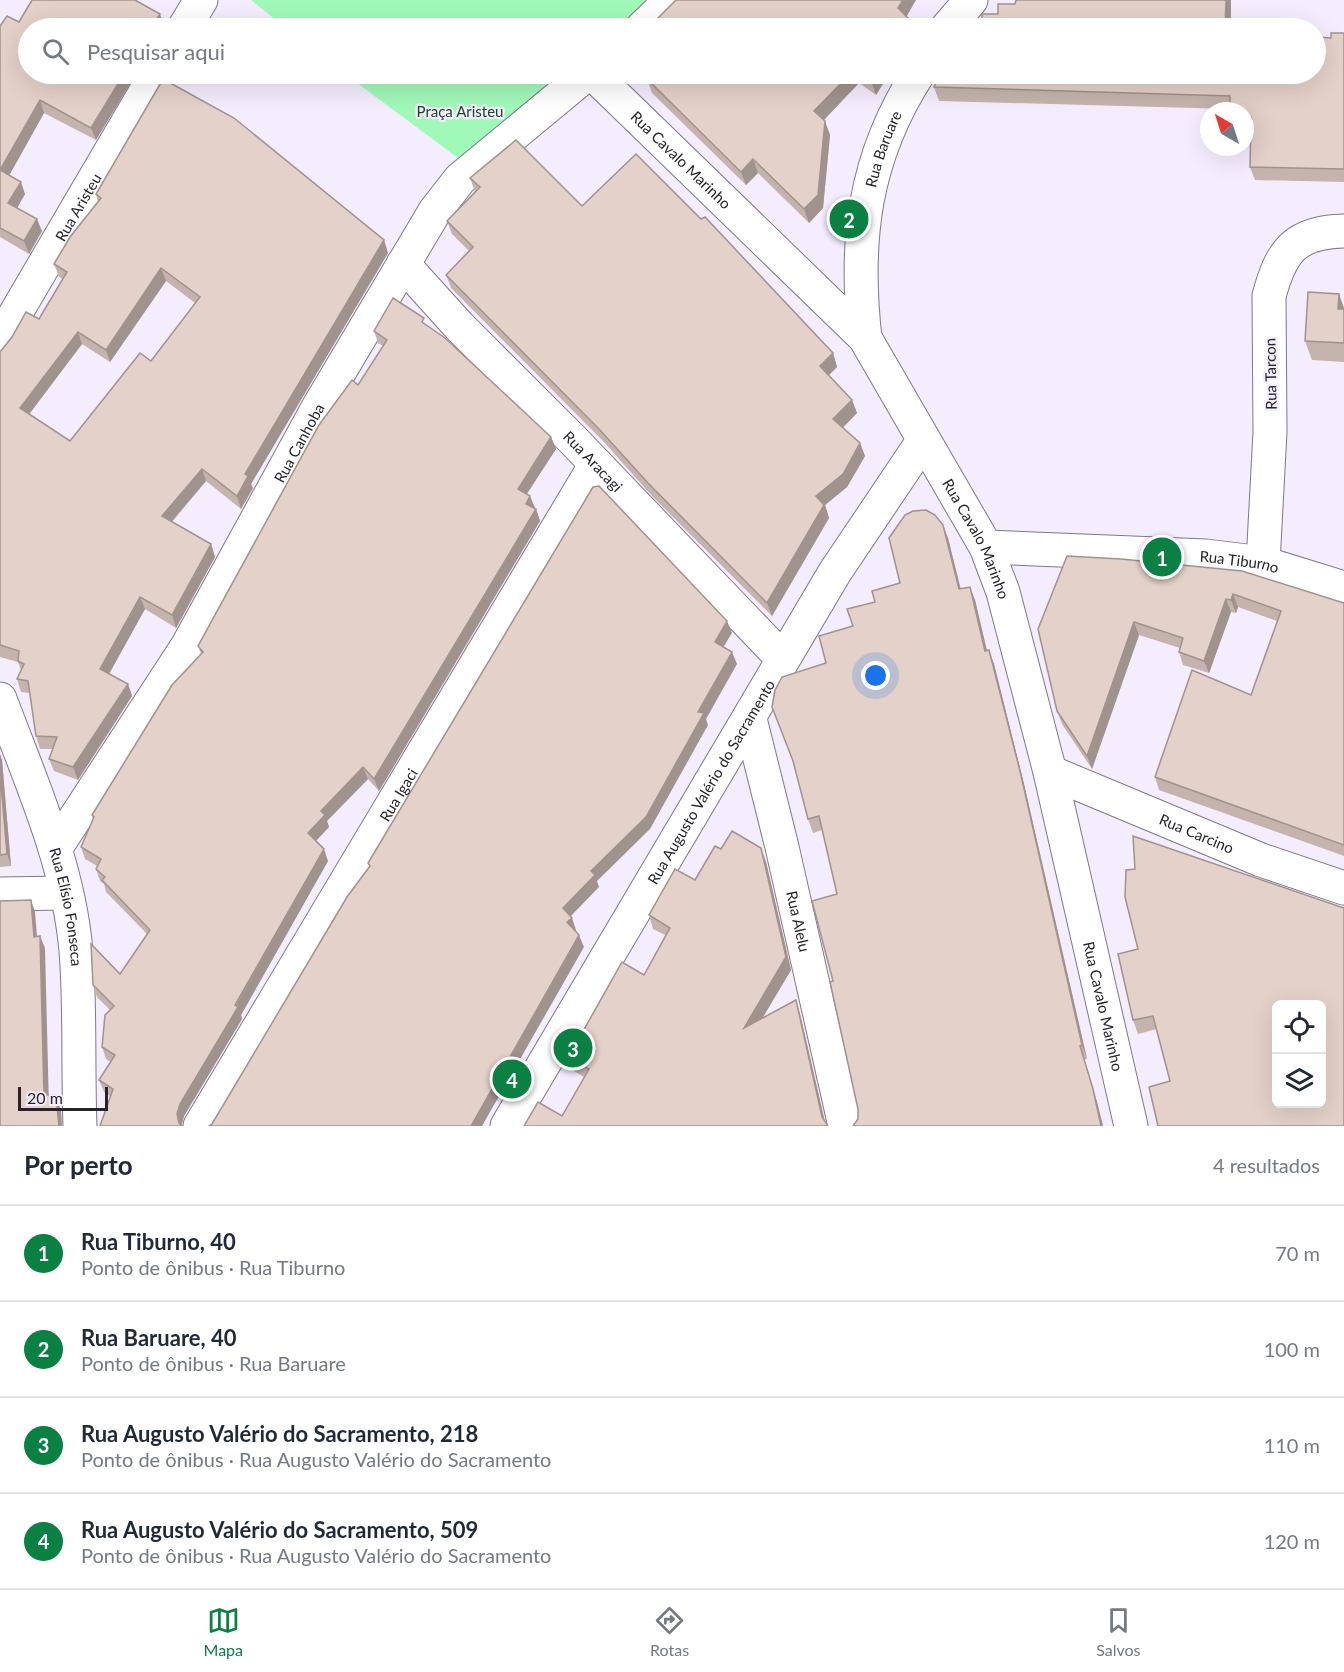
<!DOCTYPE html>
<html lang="pt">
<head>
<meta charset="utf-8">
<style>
  body { margin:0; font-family:Lato,sans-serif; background:#f6f6f7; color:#1f2937 }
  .controls { position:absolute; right:18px; bottom:18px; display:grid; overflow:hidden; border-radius:9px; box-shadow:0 6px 24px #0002 }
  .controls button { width:54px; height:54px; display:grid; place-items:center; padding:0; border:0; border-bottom:2px solid #e0e1e3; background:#fff; color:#1f2937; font:30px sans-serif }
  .compass { position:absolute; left:1200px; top:102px; width:54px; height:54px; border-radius:50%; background:#fff; box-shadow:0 6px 24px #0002; rotate:321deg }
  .scale { position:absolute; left:18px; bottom:15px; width:90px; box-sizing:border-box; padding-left:6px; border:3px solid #26232a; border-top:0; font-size:16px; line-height:21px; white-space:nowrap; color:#26232a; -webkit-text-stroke:4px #f4edfe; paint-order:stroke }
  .you { position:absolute; left:876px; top:676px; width:21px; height:21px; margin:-15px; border:4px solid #fff; border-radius:50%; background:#1a73e8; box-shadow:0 0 0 9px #1a73e833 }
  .badge { display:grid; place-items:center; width:39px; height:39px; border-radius:50%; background:#0b8043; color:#fff; font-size:20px; font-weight:700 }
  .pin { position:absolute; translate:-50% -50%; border:3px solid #fff; box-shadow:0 2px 6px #0006 }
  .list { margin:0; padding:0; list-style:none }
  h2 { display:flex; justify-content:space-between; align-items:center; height:78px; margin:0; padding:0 24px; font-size:26px }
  h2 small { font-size:20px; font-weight:400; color:#747a83 }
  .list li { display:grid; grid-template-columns:39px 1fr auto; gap:18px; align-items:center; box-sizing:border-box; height:96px; padding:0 24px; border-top:2px solid #e0e1e3 }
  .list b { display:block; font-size:22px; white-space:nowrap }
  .list p { margin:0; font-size:20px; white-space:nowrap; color:#747a83 }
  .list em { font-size:20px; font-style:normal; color:#747a83 }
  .icon { flex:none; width:33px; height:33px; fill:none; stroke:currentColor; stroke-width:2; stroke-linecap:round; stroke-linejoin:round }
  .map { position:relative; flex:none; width:1344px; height:1126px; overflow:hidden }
  .search { position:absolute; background:#fff; box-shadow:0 6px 24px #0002; left:18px; right:18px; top:18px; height:66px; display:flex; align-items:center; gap:15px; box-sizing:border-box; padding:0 21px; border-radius:33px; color:#747a83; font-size:22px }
  .sheet { height:462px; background:#fff }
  nav { display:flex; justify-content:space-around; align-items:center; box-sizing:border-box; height:84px; border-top:2px solid #e0e1e3; background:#fff; font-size:16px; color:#747a83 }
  nav a { display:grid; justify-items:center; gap:3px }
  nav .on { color:#0b8043 }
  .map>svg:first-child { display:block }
</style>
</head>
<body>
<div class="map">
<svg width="1344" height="1126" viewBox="0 0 1344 1126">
  <rect width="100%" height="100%" fill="#f4edfe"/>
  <g fill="#a1f9b9">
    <path d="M251 0H652L624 28H286Z"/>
    <path d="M345 74H575L458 158Z"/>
  </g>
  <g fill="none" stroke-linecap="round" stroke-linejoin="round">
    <g stroke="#7f7888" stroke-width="35">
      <g id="minor">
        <path d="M184 28 201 0"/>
        <path d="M642 28 671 0"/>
        <path d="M947 28 971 0"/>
        <path id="s1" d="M593 74 865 338 986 547 1003 592 1050 772 1131 1126"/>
        <path id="s2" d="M403 264 459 326 573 440 783 659"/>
        <path id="s3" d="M865 338C854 241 864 158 918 74"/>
        <path id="s4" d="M0 340 156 74"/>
        <path id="s5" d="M986 547 1206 556 1263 563 1344 588"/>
        <path d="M1263 563 1270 432 1269 296C1281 251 1295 232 1344 231"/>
        <path id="s6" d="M0 699C32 785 73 873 77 966 80 1019 78 1073 80 1126"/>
        <path id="s7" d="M750 719 782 847 845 1126"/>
        <path id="s8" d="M1050 772 1261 860 1344 888"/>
        <path id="s9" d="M55 849 188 645 319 406 435 211 460 179 587 74"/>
        <path d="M0 894 65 893"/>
        <path id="s10" d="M200 1126 596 464"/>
        <path id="s11" d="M507 1126 835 572 923 441"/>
      </g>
    </g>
    <use href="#minor" stroke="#fff" stroke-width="33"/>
  </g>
  <g fill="#c4b4ad" fill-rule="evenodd">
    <path d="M19 22 164 26 163 28H28L136 74 96 140 44 113 9 175 25 194 17 208 42 231 29 254 0 237V26Z"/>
    <path d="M1344 33V182L1255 180 1250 167 1251 130H1245V111L1230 109 939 101 934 87 1331 38Z"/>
    <path d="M645 74H889L876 95 859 83 824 120 830 135 823 208 809 223 758 173 746 185 652 93Z"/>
    <path d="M470 178 582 206 833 353 837 367 829 375 852 400 857 413 843 428 860 443 865 456 847 487 825 505 829 518 772 616 652 496 604 442 451 288 446 275 469 251 452 234 447 221 475 192Z"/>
    <path d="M96 194 384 240 388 253 251 484 253 488 241 509 206 481 172 522 211 544 215 557 176 628 145 609 109 674 128 684 132 696 78 780 54 771 49 759 53 749H40L36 736 30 693 21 692 17 679 21 670 18 662 0 657V352L39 319 63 279 59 277 54 264 98 202ZM166 281 195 303 151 361 70 441 29 414 82 344 110 362Z"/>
    <path d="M1344 308V362L1312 360 1305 341Z"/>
    <path d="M426 325 551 437 556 449 527 494 536 509 540 521 379 791 368 779 327 821 329 827 316 841 328 861 241 1015 242 1019 184 1116 182 1125 111 1097 104 1092 99 1080 111 1062 106 1059 102 1047 110 1010 97 997 93 985 120 974 147 934 106 892 104 884 100 881 96 869 97 866 85 859 81 847 93 819 92 815 201 654 198 646 358 385 383 346 378 343 374 331Z"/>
    <path d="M948 538 960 589 975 600 987 651 994 664 1024 784 1087 1059H1084L1097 1102 1103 1126H853L858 1119V1109L833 981 837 894 822 830 813 833 808 819 794 764 772 707 826 663 853 626 875 602 900 583Z"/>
    <path d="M1067 556 1344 603V856L1159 790 1155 777 1251 695 1277 621 1238 607 1236 613 1231 612 1209 673 1183 665 1179 652 1180 648 1139 635 1092 769 1062 724 1057 711Z"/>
    <path d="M0 754 2 760 11 866 0 867Z"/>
    <path d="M721 849 766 862 791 970 762 1018 800 1014 825 1123 562 1116 584 1077 569 1068 564 1055 582 1033 644 975 665 935 653 929 649 915 695 880Z"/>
    <path d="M1344 908 1170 1081 1157 1029 1138 1034 1133 1020Z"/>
  </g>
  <g fill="#a0928d">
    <path d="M903 0H916L904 21 898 8Z"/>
    <path d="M1226 0H1231V28H1225Z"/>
    <path d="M160 14 164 26 163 28H151Z"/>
    <path d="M908 18 912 28H902Z"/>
    <path d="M124 74H136L96 140 91 128Z"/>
    <path d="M850 74H855L859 83 819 125 814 111Z"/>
    <path d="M876 74H889L876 95 871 81Z"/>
    <path d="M40 100 44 113 5 183 0 170Z"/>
    <path d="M825 121 830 135 823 208 809 223 804 209Z"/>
    <path d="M753 159 758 173 746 185 741 172Z"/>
    <path d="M21 182 25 194 13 215 8 203Z"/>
    <path d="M37 219 42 231 29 254 24 241Z"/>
    <path d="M384 240 388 253 251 484 253 488 241 509 237 496 245 474Z"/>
    <path d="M161 268 166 281 110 362 106 350Z"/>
    <path d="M1339 294 1344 308V325L1338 309Z"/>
    <path d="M78 332 82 344 24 421 20 408Z"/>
    <path d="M833 353 837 367 825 379 820 366Z"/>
    <path d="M852 400 857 413 838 432 833 419Z"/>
    <path d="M551 437 556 449 522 501 518 489Z"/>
    <path d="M860 443 865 456 847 487 825 505 829 518 772 616 767 603 816 496Z"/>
    <path d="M202 469 206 481 166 528 162 516Z"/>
    <path d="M530 496 535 508 526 504Z"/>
    <path d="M536 509 540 521 379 791 374 779Z"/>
    <path d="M943 525 948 538 964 602 959 589Z"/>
    <path d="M211 544 215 557 176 628 172 615Z"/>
    <path d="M970 587 975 600 990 664 985 651Z"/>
    <path d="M1233 594 1238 607 1236 613 1231 600Z"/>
    <path d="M140 597 145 609 105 681 100 669Z"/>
    <path d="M1226 599 1231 612 1209 673 1204 661Z"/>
    <path d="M727 621 732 633 719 654 715 642Z"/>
    <path d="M1134 622 1139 635 1092 769 1087 756Z"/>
    <path d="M989 650 994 664 1024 784 1087 1059 1082 1045Z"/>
    <path d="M732 652 737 664 706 719 708 725 650 829 597 881 599 887 567 920 563 908 591 871 698 712Z"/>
    <path d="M128 684 132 696 78 780 73 767Z"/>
    <path d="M0 754 2 760 11 866 7 854 0 772Z"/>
    <path d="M363 767 368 779 327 821 329 827 312 845 308 833 321 811Z"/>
    <path d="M761 848 766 862 791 970 749 1041 744 1028Z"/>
    <path d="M324 849 328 861 241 1015 242 1019 184 1116 181 1126H180L177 1114 180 1104Z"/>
    <path d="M31 900 35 912 38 949 34 937Z"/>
    <path d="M572 918 576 930 571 934 567 922Z"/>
    <path d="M579 935 584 947 482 1126H471Z"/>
    <path d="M40 936 45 948 49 1108 44 1095Z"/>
    <path d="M796 1000 800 1014 826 1126 822 1117Z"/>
    <path d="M1080 1046 1097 1102 1103 1126H1101Z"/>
    <path d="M56 1098 61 1110 62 1126H59Z"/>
  </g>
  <g fill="#e4d1c9" stroke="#a0928d" stroke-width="1.5" fill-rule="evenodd">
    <path d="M32 0H135L160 14 151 28H28V74H124L91 128 40 100 0 170 21 182 8 203 37 219 24 241 0 228V26L7 16 19 22Z"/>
    <path d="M676 0H903L898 8 908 18 902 28H648Z"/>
    <path d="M1016 0H1226L1225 28H982V14H998V4H1015Z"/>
    <path d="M1331 33H1344V169L1250 167 1251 117H1245V111H1230V96L934 87 940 74H1316V37L1331 38Z"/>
    <path d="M645 74H850L814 111 825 121 818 195 804 209 753 159 741 172 647 79Z"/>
    <path d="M860 74H876L871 81Z"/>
    <path d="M163 79 234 118 384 240 245 474 248 476 237 496 202 469 162 516 211 544 172 615 140 597 100 669 128 684 73 767 49 759 57 737 36 736 28 681 17 679 24 664 18 661 19 651 0 645V352L12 337 26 312 39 319 67 272 54 264 70 237 101 198 96 194ZM161 268 200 297 151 361 140 353 70 441 20 408 78 332 106 350Z"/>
    <path d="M516 140 582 206 636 154 701 219 705 217 833 353 820 366 852 400 833 419 860 443 843 474 816 496 824 505 767 603 648 483 599 429 446 275 473 247 447 221 480 187 470 178Z"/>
    <path d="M1308 292 1339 294 1338 309H1344V343L1305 341Z"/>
    <path d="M393 298 424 318 422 322 445 338 551 437 518 489 530 496 526 504 536 509 374 779 363 767 321 811 325 815 308 833 324 849 235 1005 238 1007 180 1104 177 1114 179 1123 182 1126H100L113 1089 99 1080 115 1055 102 1047 105 1015 114 1006 93 985 91 944 120 974 150 930 102 880 105 877 96 869 101 859 81 847 94 817 92 815 172 685 203 652 198 646 319 425 352 380 358 385 387 340 374 331Z"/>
    <path d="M599 486 727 621 715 642 732 652 698 712 704 713 646 817 591 871 595 875 563 908 572 918 567 922 579 935 471 1126H209L212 1124 347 897 370 866 368 863 593 487Z"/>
    <path d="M926 510 935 515 943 525 959 589 970 587 985 651 989 650 1020 771 1082 1045 1080 1046 1093 1089 1101 1126H853L858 1119V1109L830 982 833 981 812 901 837 894 819 816 808 819 793 761 772 707 775 690 782 677 826 663 819 636 853 626 847 609 875 602 872 591 900 583 889 538 905 515 913 511Z"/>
    <path d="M1067 556 1121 559 1242 571 1344 603V845L1155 777 1192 670 1251 695 1281 611 1233 594 1231 600 1226 599 1204 661 1179 652 1183 638 1134 622 1087 756 1057 711 1038 629Z"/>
    <path d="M0 772 7 854 0 855Z"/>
    <path d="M732 831 761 848 786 957 744 1028 796 1000 822 1117 828 1126H524L538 1102 562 1116 589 1069 564 1055 577 1031 582 1033 622 962 644 975 670 928 649 915 675 869 695 880 715 846 721 849Z"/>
    <path d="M1133 836 1344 908V1126H1158L1149 1087 1170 1081 1153 1016 1133 1020 1118 954 1138 949 1125 897 1126 870 1135 869ZM1276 1005H1322V1104H1276Z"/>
    <path d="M31 900 34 937 40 936 44 1095H55L56 1098 59 1126H0V901Z"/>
  </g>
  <g text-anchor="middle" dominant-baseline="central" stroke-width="4.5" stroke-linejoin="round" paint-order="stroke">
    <g font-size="15" fill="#1d4329" stroke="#f4edfe">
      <text x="460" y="111">Praça Aristeu</text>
    </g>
    <g font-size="15" fill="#26232a" stroke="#f4edfe">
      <text stroke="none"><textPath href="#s3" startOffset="192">Rua Baruare</textPath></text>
      <text stroke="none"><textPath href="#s1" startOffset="123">Rua Cavalo Marinho</textPath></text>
      <text stroke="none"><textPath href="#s4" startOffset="154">Rua Aristeu</textPath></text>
      <text transform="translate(1270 374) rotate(-91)">Rua Tarcon</text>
      <text stroke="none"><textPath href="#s9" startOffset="474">Rua Canhoba</textPath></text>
      <text stroke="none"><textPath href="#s2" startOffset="274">Rua Aracagi</textPath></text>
      <text stroke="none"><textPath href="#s1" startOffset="609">Rua Cavalo Marinho</textPath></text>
      <text stroke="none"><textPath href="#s5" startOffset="254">Rua Tiburno</textPath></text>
      <text stroke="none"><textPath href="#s11" startOffset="400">Rua Augusto Valério do Sacramento</textPath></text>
      <text stroke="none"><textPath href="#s10" startOffset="386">Rua Igaci</textPath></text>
      <text stroke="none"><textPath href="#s8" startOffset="159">Rua Carcino</textPath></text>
      <text stroke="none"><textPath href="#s6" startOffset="219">Rua Elísio Fonseca</textPath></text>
      <text stroke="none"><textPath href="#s7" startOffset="208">Rua Alelu</textPath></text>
      <text stroke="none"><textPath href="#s1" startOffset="1095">Rua Cavalo Marinho</textPath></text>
    </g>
  </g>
</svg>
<div class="controls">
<button><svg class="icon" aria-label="locate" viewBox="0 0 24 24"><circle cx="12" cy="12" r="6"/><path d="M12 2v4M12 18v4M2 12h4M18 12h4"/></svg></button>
<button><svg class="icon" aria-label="layers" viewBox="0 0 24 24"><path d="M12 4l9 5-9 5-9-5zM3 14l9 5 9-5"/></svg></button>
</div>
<svg class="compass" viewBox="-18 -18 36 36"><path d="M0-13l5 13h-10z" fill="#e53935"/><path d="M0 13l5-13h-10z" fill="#747a83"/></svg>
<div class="scale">20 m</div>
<div class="you"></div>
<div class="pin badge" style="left:1162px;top:557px">1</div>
<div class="pin badge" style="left:849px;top:219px">2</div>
<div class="pin badge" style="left:573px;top:1048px">3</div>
<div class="pin badge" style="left:512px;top:1079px">4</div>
<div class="search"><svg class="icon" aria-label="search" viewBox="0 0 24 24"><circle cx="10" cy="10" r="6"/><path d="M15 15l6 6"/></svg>Pesquisar aqui</div>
</div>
<section class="sheet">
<h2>Por perto<small>4 resultados</small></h2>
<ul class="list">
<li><span class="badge">1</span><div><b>Rua Tiburno, 40</b><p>Ponto de ônibus · Rua Tiburno</p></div><em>70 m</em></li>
<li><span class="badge">2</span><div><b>Rua Baruare, 40</b><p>Ponto de ônibus · Rua Baruare</p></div><em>100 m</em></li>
<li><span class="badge">3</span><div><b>Rua Augusto Valério do Sacramento, 218</b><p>Ponto de ônibus · Rua Augusto Valério do Sacramento</p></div><em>110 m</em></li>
<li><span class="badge">4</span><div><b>Rua Augusto Valério do Sacramento, 509</b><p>Ponto de ônibus · Rua Augusto Valério do Sacramento</p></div><em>120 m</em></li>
</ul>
</section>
<nav>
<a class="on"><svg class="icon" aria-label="map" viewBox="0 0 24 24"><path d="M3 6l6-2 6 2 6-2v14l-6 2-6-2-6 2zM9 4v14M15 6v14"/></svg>Mapa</a>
<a><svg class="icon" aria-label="directions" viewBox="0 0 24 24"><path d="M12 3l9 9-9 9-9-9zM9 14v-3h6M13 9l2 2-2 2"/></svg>Rotas</a>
<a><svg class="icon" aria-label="saved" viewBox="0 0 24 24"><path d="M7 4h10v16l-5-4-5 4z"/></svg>Salvos</a>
</nav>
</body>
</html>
